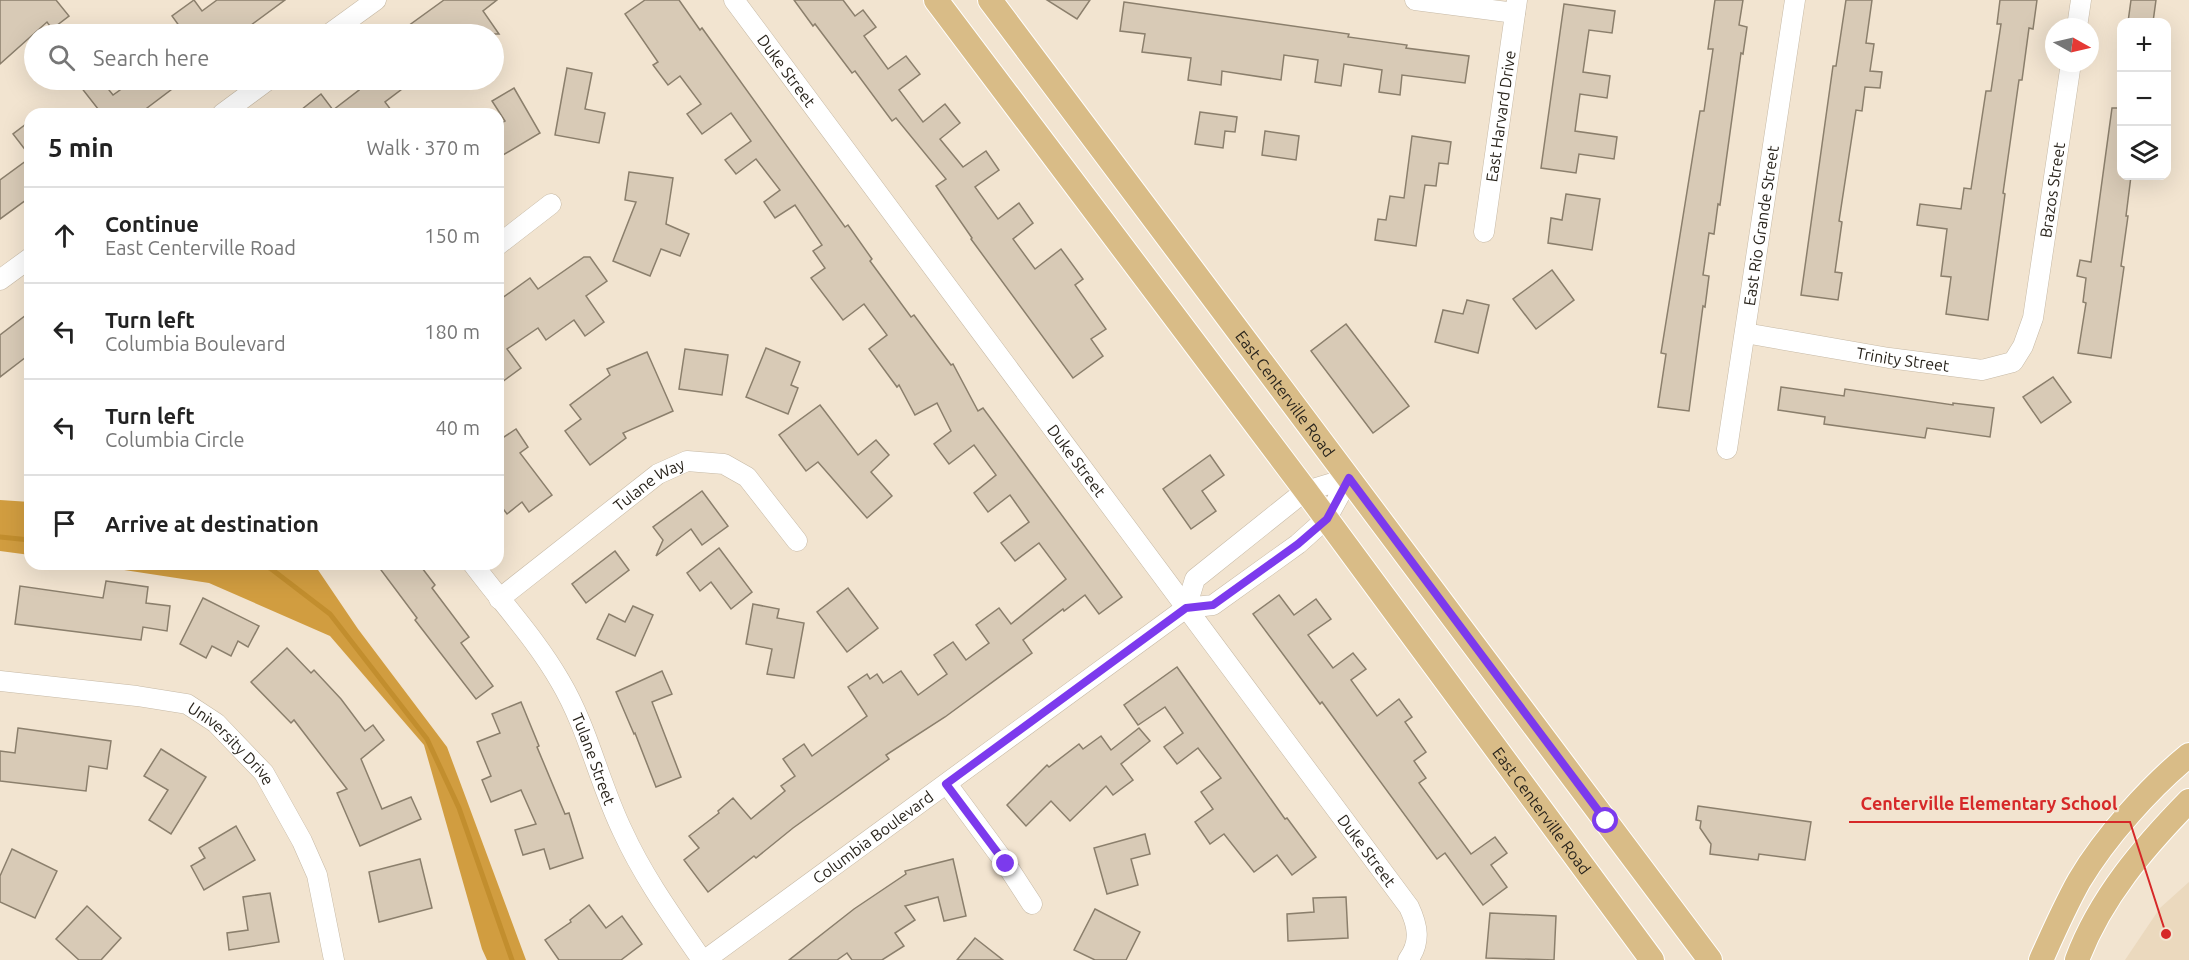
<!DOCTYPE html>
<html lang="en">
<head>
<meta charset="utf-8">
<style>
  body { margin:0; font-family:Ubuntu,sans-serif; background:#f2f2f2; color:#222 }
  .controls { position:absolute; right:18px; top:18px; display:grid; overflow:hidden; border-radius:12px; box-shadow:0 6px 24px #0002 }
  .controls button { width:54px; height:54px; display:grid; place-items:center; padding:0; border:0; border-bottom:2px solid #e0e0e0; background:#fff; color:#222; font:30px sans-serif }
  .compass { position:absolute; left:2045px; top:18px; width:54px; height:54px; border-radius:50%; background:#fff; box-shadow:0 6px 24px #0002; rotate:98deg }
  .stop { position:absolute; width:18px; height:18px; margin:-14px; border:4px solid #7c3aed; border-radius:50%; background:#fff }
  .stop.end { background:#7c3aed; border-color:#fff; box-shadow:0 2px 6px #0008 }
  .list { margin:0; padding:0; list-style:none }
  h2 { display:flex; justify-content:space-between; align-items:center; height:78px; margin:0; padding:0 24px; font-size:26px }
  h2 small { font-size:20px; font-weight:400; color:#767676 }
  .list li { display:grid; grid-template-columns:39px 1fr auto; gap:18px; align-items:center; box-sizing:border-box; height:96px; padding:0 24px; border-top:2px solid #e0e0e0 }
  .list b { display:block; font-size:22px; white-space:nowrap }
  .list p { margin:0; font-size:20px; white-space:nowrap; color:#767676 }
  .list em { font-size:20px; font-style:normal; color:#767676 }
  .icon { flex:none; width:33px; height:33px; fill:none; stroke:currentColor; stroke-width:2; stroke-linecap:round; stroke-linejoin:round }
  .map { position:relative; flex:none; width:2189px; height:960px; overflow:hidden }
  .search { position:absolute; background:#fff; box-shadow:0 6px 24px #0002; left:24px; top:24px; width:480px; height:66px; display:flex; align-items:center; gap:15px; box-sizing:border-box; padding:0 21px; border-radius:33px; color:#767676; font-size:22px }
  .panel { position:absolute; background:#fff; box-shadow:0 6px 24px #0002; left:24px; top:108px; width:480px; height:462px; border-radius:18px }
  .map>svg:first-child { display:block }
</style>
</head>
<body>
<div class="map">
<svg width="2189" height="960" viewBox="0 0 2189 960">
  <rect width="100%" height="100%" fill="#f2e4d0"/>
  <path fill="#ebd9be" d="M2189 882V960H2125L2160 908Z"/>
  <g fill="#d19d40">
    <path d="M0 500 30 502V555L0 551Z"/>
    <path d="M85 564H314L358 629 447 747 526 960H487L482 949 424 745 330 636 209 583Z"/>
  </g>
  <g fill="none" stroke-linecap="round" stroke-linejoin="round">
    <g stroke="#c28e2e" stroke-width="5">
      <path d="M0 537 30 540"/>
      <path d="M256 564 270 568 330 614 427 739 459 808 512 960"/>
    </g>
  </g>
  <g fill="#d8cab6" stroke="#8b7f6c" stroke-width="1.5">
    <path d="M0 0H56L69 16 52 29 47 22 0 64Z"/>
    <path d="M194 0 202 11 217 0H285L239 34H185L172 16Z"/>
    <path d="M444 0H497L483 11 499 34H473L466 25 452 34H397Z"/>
    <path d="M645 0H679L700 30 702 28 845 227 848 225 872 259 870 261 911 317 914 315 951 365 953 364 978 411 983 408 1122 597 1099 614 1085 595 1064 611 1063 609 1023 640 1032 653 945 717 886 755 889 759 793 828 756 858 754 856 708 892 684 860 699 848 689 836 719 813 718 811 733 798 751 819 785 791 781 786 795 776 783 759 804 744 812 756 867 716 848 687 867 674 870 679 877 674 883 683 901 671 918 695 947 674 934 655 953 642 966 660 989 643 976 625 999 608 1011 624 1066 579 1039 543 1015 561 1001 543 1029 522 1010 495 988 512 974 493 996 475 974 445 949 464 934 444 951 431 937 403 915 415 899 385 897 387 869 349 887 335 864 304 843 320 811 278 825 268 813 251 822 245 795 205 775 218 764 202 780 190 756 159 736 174 725 160 751 141 731 113 702 134 687 114 701 104 680 76 668 85 653 65 658 62 625 14Z"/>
    <path d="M794 0H843L855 16 863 10 876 27 864 36 888 69 906 56 920 74 899 90 923 122 945 104 960 123 940 139 963 167 986 151 999 170 975 187 998 219 1019 203 1033 223 1013 239 1035 269 1061 249 1083 279 1075 285 1106 329 1091 339 1103 356 1073 378 971 239 972 238 936 186 946 179 896 118 892 121 855 71 852 73 815 24 813 26Z"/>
    <path d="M1047 0H1090L1077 19Z"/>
    <path d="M1715 0H1743L1739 25 1747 27 1743 54 1741 53 1720 205 1718 204 1714 234 1709 233 1703 275 1709 276 1705 307 1703 306 1689 411 1658 407 1666 354 1661 353 1700 111H1704L1713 49H1708Z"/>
    <path d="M1846 0H1872L1866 43 1874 44 1870 71 1882 72 1880 88 1865 87 1862 111 1856 110 1839 221 1842 222 1835 272 1842 273 1838 300 1801 295 1833 66H1836Z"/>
    <path d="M2000 0H2037L2033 29 2029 28 2022 80H2019L2003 193 2005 194 1988 320 1946 314 1951 277 1941 276 1947 229 1917 225 1920 204 1961 209 1964 188 1971 189 1986 91H1991L2001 24H1997Z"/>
    <path d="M2131 0H2156L2153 22H2128Z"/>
    <path d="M1124 2 1349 34 1348 37 1407 45 1406 48 1469 56 1465 83 1402 75 1400 95 1379 92 1382 70 1344 64 1341 86 1315 82 1318 60 1284 55 1281 80 1222 71 1221 85 1188 80 1191 58 1142 52 1145 34 1120 31Z"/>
    <path d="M1564 4 1615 11 1612 33 1589 30 1583 72 1610 76 1607 98 1580 94 1575 131 1617 137 1614 159 1579 154 1576 173 1541 168Z"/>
    <path d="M567 68 592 73 585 109 605 113 599 143 555 135Z"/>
    <path d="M88 80H101L113 95 134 80H184L139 114H102L80 86Z"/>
    <path d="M351 80H414L385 102 394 114H296L321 94 333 110 359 90Z"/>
    <path d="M514 88 540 133 498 158V125L505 121 492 101Z"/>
    <path d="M2112 108H2121V176H2131L2126 216H2128L2121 266 2124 267 2111 358 2078 353 2086 303 2083 302 2086 278 2077 276 2080 260 2091 262Z"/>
    <path d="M1200 112 1237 117 1235 132 1225 131 1223 148 1195 144Z"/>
    <path d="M30 121V156L13 134Z"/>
    <path d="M1265 131 1299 136 1296 160 1262 155Z"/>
    <path d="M1412 136 1451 142 1448 164 1439 163 1436 186 1425 185 1416 246 1375 240 1378 219 1386 220 1390 196 1404 198Z"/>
    <path d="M30 158V197L0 219V180Z"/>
    <path d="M629 172 673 178 666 224 689 234 680 256 661 249 650 276 613 261 636 202 625 200Z"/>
    <path d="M1566 194 1600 199 1592 250 1548 243 1551 218 1562 220Z"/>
    <path d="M584 257H590L607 281 586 296 604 322 585 336 574 320 546 340 538 328 507 349 521 368 498 385V301L530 278 538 289Z"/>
    <path d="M1552 270 1574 300 1536 329 1513 299Z"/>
    <path d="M1467 300 1489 305 1478 353 1435 342 1443 310 1463 314Z"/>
    <path d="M30 312V354L0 377V335Z"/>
    <path d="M1346 324 1409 406 1373 433 1311 351Z"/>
    <path d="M766 348 800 362 791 385 798 388 788 414 746 397Z"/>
    <path d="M685 349 728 355 722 395 679 389Z"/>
    <path d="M647 352 673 411 623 433 626 438 590 465 565 431 581 419 570 405 610 375 607 369Z"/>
    <path d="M2053 377 2071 402 2041 423 2023 397Z"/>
    <path d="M1781 387 1844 396 1845 389 1953 405V403L1994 408 1990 437 1927 428 1925 438 1824 424 1825 417 1778 410Z"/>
    <path d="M820 405 858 455 876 440 889 455 871 472 892 496 867 518 818 462 806 471 779 435Z"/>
    <path d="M516 429 528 447 520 453 552 495 529 512 522 502 507 514 498 502V441Z"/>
    <path d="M1210 455 1224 475 1202 491 1216 511 1191 529 1163 489Z"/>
    <path d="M702 491 728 526 702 545 691 529 656 556 663 540 653 527Z"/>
    <path d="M719 548 752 592 731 609 711 582 700 591 687 573Z"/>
    <path d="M615 551 629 570 586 603 572 584Z"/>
    <path d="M390 564H419L435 585 432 588 469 637 461 643 493 686 476 699 415 620 417 618 381 570Z"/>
    <path d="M106 581 148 587 146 603 170 606 167 631 143 627 141 640 15 624 20 586 103 598Z"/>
    <path d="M848 588 878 628 847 652 817 612Z"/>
    <path d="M1279 595 1294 615 1316 599 1331 619 1308 635 1333 668 1353 653 1366 669 1351 680 1377 716 1399 699 1412 717 1405 722 1426 752 1414 761 1426 778 1419 783 1471 854 1495 837 1507 853 1491 865 1507 887 1483 905 1445 853 1437 859 1322 702 1320 704 1253 614Z"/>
    <path d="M203 598 259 626 248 647 238 641 231 656 212 646 206 658 180 644Z"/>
    <path d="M753 604 779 609 777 618 804 623 794 678 767 674 772 649 746 644Z"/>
    <path d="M633 606 653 615 635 656 597 639 609 614 625 622Z"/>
    <path d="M287 648 311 673 314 670 341 699 365 731 373 725 384 740 361 759 382 809 411 797 421 819 360 846 337 793 347 789 294 720 291 723 251 682Z"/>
    <path d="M1177 667 1285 819 1287 818 1316 857 1292 875 1277 855 1254 872 1224 834 1210 844 1195 822 1213 809 1201 792 1221 778 1198 748 1177 764 1164 747 1183 733 1165 707 1138 725 1124 705Z"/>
    <path d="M662 671 672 694 652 702 681 777 656 787 635 733 634 734 616 692Z"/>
    <path d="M521 702 539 746 537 747 565 814 569 813 583 858 550 869 544 849 523 855 515 830 536 824 521 790 491 802 482 780 491 776 477 742 500 733 492 714Z"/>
    <path d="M18 728 111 741 107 769 89 766 86 791 0 781V751L15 753Z"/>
    <path d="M1139 728 1150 741 1121 764 1133 780 1113 795 1106 786 1070 821 1051 801 1026 826 1007 805 1047 765 1049 767 1079 744 1083 749 1101 736 1111 750Z"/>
    <path d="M161 749 206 777 171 834 149 820 168 790 144 776Z"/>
    <path d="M1698 806 1811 822 1805 860 1759 854 1758 860 1710 854 1711 844 1700 828 1701 821 1696 820Z"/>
    <path d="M236 826 255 860 204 890 191 866 205 858 199 848Z"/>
    <path d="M1145 834 1150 854 1131 859 1138 885 1107 894 1094 848Z"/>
    <path d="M12 849 57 871 35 918 0 902V876Z"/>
    <path d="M420 859 432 908 379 922 369 872Z"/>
    <path d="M953 859 966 916 944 921 938 897 905 906 915 920 895 933 904 946 882 960H852L847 953 837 960H789L854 909 906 874 905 871Z"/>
    <path d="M270 893 279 942 229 950 227 933 248 930 243 897Z"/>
    <path d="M1346 897 1348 938 1288 941 1287 914 1314 912 1313 898Z"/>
    <path d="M589 905 606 928 622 916 642 944 621 960H559L545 940 571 922 570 920Z"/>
    <path d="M87 906 121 938 101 960H79L56 939Z"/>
    <path d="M1095 909 1140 932 1126 960H1095L1074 950Z"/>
    <path d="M1490 913 1556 916 1554 960 1486 958Z"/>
    <path d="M975 938 1003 960H957Z"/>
  </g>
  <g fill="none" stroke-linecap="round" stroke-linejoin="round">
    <g stroke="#c6b9a5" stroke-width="21">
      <g id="minor">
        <path id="s1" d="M734 0 1409 907C1418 926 1421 942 1408 960"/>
        <path d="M1415 0 1515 13"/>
        <path d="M2077 27 2081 0"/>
        <path d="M329 34 376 0"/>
        <path d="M222 114 268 80"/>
        <path id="s2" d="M1484 232 1517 0"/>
        <path d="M498 245 551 204"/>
        <path d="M0 280 30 258"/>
        <path id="s3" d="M1745 333 1889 358 1982 370 2013 362 2023 346 2033 318 2071 63"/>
        <path id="s4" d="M1727 449 1795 0"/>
        <path d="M1349 478 1327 518 1298 544 1213 605 1186 608 1195 579 1300 495 1306 491Z"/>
        <path id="s5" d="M473 564C502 603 536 639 560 681 588 728 599 783 623 832 644 878 674 919 702 960"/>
        <path id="s6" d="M499 599 658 474 687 461 724 464 747 477 797 541"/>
        <path id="s7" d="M0 681 137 696 187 704 216 723 264 773 302 841 317 875 334 960"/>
        <path d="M947 784 1006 864 1032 904"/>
        <path id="s8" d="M705 960 1186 608"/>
      </g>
    </g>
    <g stroke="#fff" stroke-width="26">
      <g id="major">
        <path id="s9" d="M936 0 1306 491 1652 960"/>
        <path id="s10" d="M990 0 1710 960"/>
        <path d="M2041 960C2053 933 2065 906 2079 881 2105 837 2150 787 2189 755"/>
        <path d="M2077 960C2100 898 2144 847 2189 801"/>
      </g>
    </g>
    <use href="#minor" stroke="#fff" stroke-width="20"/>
    <use href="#major" stroke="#d9bc87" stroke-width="24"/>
  </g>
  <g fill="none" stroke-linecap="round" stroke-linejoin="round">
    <path stroke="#7c3aed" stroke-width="8" d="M1006 864 946 784 1186 608 1213 605 1298 544 1327 519 1349 478 1606 821"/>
  </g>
  <g text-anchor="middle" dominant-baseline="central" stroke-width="4.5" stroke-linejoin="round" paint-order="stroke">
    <g font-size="16" fill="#2a251d" stroke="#f2e4d0">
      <text stroke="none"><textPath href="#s1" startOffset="88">Duke Street</textPath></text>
      <text stroke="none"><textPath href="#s2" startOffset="117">East Harvard Drive</textPath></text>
      <text stroke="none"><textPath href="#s3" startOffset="450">Brazos Street</textPath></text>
      <text stroke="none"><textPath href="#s4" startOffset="226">East Rio Grande Street</textPath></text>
      <text stroke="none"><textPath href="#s3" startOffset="160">Trinity Street</textPath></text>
      <text stroke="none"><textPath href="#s10" startOffset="492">East Centerville Road</textPath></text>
      <text stroke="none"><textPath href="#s1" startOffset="574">Duke Street</textPath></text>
      <text stroke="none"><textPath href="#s6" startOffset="189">Tulane Way</textPath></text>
      <text stroke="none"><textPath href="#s7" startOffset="248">University Drive</textPath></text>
      <text stroke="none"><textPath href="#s5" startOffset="231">Tulane Street</textPath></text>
      <text stroke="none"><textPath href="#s9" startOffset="1012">East Centerville Road</textPath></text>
      <text stroke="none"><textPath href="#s8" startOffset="208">Columbia Boulevard</textPath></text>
      <text stroke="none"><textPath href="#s1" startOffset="1060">Duke Street</textPath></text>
    </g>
  </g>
  <path fill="none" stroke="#d62828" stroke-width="2" d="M2166 934L2130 822H1849"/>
  <circle fill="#d62828" stroke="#f2e4d0" stroke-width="2" cx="2166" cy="934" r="6"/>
  <g font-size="18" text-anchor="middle" font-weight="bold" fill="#d62828" stroke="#f2e4d0" stroke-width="4.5" stroke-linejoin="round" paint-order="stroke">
    <text x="1989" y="810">Centerville Elementary School</text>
  </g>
</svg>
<div class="controls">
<button>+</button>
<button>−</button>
<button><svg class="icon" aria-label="layers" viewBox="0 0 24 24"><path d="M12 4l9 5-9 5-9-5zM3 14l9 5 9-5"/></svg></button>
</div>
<svg class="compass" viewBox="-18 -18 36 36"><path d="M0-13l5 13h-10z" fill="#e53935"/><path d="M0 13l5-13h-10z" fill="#767676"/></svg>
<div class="stop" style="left:1606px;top:821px"></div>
<div class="stop end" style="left:1006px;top:864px"></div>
<div class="search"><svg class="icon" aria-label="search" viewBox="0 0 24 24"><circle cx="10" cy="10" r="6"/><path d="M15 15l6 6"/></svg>Search here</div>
<section class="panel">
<h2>5 min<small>Walk · 370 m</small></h2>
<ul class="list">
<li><svg class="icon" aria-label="ahead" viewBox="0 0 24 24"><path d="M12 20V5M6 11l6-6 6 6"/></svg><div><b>Continue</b><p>East Centerville Road</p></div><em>150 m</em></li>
<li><svg class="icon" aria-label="left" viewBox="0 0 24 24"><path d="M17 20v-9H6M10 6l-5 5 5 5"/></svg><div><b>Turn left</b><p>Columbia Boulevard</p></div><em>180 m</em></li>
<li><svg class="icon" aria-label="left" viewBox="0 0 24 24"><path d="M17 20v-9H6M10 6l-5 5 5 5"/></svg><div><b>Turn left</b><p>Columbia Circle</p></div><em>40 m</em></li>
<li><svg class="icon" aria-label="arrive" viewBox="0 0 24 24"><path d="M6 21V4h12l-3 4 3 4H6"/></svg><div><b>Arrive at destination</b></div></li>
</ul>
</section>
</div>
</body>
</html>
